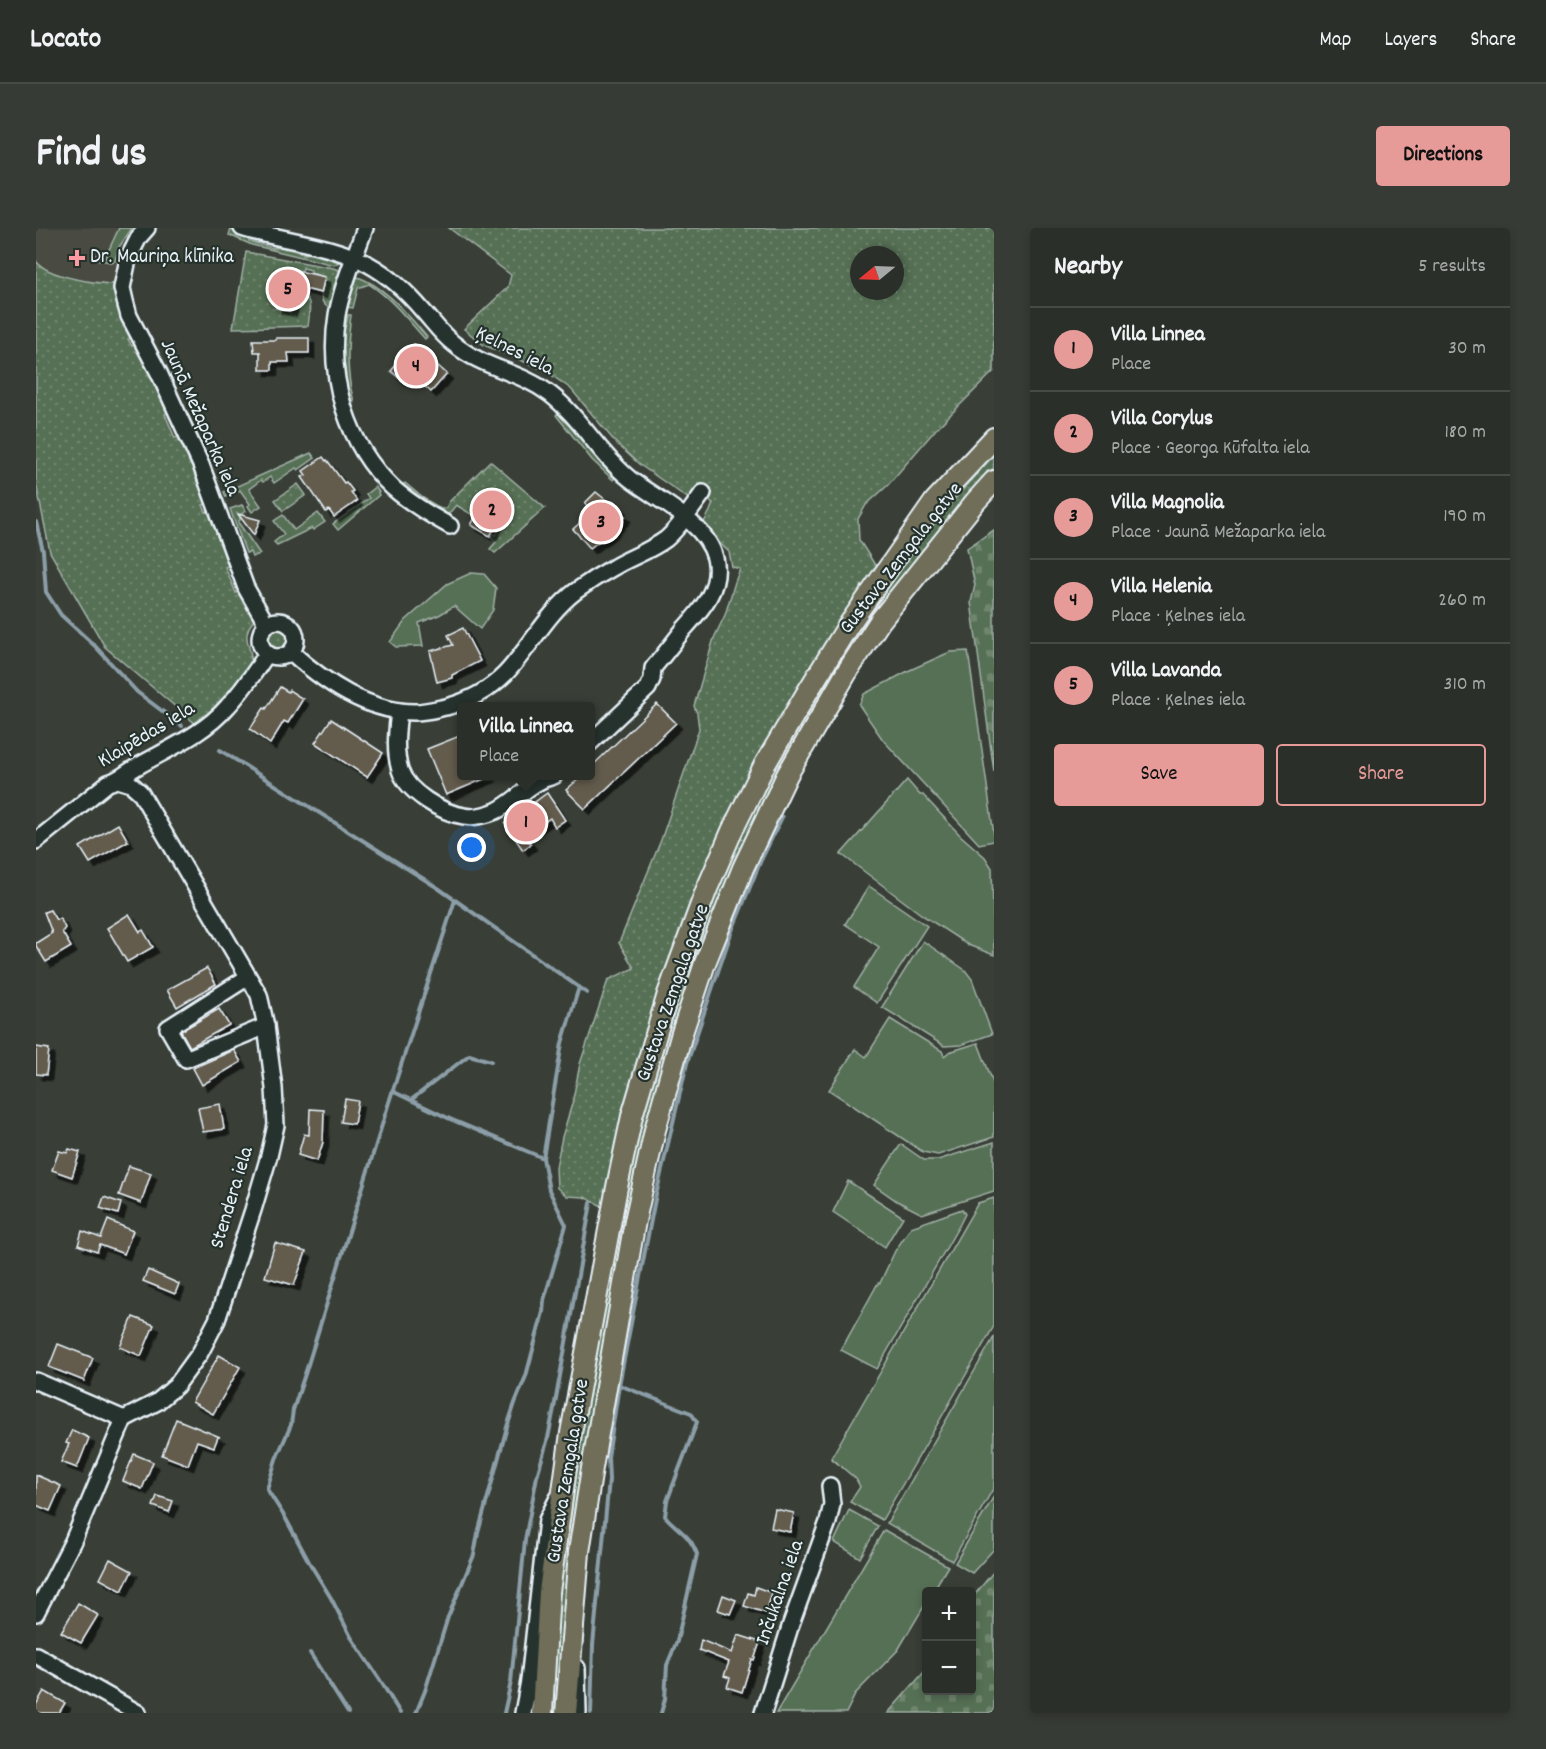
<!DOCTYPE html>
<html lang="en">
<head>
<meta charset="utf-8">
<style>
  body { margin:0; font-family:Dekko,sans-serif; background:#373b35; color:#f1f3f6 }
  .controls { position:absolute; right:18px; bottom:18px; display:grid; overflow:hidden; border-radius:6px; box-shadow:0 3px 9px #0003 }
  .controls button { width:54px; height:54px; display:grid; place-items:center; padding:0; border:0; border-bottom:2px solid #474a46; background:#2b2f29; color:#f1f3f6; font:30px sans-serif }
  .compass { position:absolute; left:814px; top:18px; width:54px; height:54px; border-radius:50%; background:#2b2f29; box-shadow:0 3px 9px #0003; rotate:251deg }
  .you { position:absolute; left:436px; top:620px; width:21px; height:21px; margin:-15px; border:4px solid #fff; border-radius:50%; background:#1a73e8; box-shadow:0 0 0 9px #1a73e833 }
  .badge { display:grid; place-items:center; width:39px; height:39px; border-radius:50%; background:#e69b98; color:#111; font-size:20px; font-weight:700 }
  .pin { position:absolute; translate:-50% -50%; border:3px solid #fff; box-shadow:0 2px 6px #0006 }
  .popup { position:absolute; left:421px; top:474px; width:138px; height:78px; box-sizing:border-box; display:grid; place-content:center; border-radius:6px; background:#2b2f29; filter:drop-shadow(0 2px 4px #0005); font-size:20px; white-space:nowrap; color:#a6a9a8 }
  .popup b { font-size:22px; color:#f1f3f6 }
  .popup::after { content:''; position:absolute; left:50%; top:100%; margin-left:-12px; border:12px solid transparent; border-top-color:#2b2f29 }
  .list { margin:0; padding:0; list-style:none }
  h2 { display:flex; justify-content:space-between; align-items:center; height:78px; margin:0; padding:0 24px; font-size:26px }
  h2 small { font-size:20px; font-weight:400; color:#a6a9a8 }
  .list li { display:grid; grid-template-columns:39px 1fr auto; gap:18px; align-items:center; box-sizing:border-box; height:84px; padding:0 24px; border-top:2px solid #474a46 }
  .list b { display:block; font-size:22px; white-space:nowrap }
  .list p { margin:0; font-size:20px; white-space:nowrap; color:#a6a9a8 }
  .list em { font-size:20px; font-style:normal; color:#a6a9a8 }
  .actions { display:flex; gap:12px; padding:18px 24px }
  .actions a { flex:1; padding:14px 0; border:2px solid #e69b98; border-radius:6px; text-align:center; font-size:21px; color:#e69b98 }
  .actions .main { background:#e69b98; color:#111 }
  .map { position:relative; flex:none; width:958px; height:1485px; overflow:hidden; border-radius:6px }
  header { display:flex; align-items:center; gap:36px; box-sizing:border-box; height:84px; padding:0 30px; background:#2b2f29; border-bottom:2px solid #474a46 }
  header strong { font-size:28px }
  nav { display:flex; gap:33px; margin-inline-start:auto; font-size:21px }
  .intro { display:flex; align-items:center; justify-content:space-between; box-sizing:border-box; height:144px; padding:0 36px }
  h1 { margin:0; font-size:42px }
  .button { padding:15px 27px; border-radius:6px; background:#e69b98; color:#111; font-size:21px; font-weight:700 }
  main { display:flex; gap:36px; padding:0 36px }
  aside { flex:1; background:#2b2f29; border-radius:6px; box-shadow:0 3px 9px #0003 }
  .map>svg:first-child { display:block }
</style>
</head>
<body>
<header>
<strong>Locato</strong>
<nav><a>Map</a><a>Layers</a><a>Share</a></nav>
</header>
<div class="intro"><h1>Find us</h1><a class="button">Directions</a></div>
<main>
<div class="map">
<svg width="958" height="1485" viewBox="0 0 958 1485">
  <defs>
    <pattern id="grass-dots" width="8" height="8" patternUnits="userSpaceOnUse" patternTransform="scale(1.5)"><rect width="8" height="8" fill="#577055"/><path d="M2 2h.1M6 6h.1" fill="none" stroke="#6f856e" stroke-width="1.8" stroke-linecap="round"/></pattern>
    <pattern id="cemetery-stones" width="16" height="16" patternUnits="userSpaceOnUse" patternTransform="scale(1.5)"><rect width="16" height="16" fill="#577055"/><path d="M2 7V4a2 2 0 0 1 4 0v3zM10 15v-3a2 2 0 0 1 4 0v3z" fill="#6f856e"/></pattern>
    <filter id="shadow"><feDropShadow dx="5.5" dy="5.5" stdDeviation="0" flood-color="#0009"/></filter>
  </defs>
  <rect width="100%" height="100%" fill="#393f37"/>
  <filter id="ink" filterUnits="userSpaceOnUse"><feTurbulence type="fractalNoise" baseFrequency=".0167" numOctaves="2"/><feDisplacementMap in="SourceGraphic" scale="12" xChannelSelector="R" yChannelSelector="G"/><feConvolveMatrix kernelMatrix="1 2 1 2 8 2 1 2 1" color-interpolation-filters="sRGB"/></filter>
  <g filter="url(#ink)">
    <path fill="#494b42" d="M0 0H98L88 15 82 28 77 56 62 55 13 43 3 37 0 33Z"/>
    <g fill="url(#grass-dots)" stroke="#a0b0a6" stroke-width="1.5" fill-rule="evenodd">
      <path d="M413 0H958V143L901 200 851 258 830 277 822 291 823 312 841 340 715 547 568 979 548 969 531 968 521 960 520 939 526 909 536 876 544 836 572 752 598 740 583 715 625 612 663 501 661 485 658 478 678 410 689 387 699 354 704 341 696 339 693 324 666 298 674 283 677 275 660 265 653 271 604 237 580 215 535 161 508 142 448 117 428 101 472 59 475 47ZM823 27H859V63H823Z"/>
      <path d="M195 1 210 8 213 13C221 15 230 19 238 20 243 20 248 17 253 19 261 23 265 29 275 24L303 31V34L298 37 216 17 193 7Z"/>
      <path d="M210 24 297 40 309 44 295 81C280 74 286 63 289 49L275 45V42L267 40 266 43 250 40 240 80 255 83 259 64C278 68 274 82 272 98L197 100Z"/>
      <path d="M0 33C11 49 62 56 82 56L99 108 92 111 96 118 99 117 103 125 110 129 133 184 129 186 139 210 144 208 148 218 153 221 173 275 167 277 170 284 173 283 177 294 182 297 190 322 189 328 192 338 189 339 200 365 205 363 220 390C200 410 220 421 214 437L190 473 161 497 69 419 14 324 0 255Z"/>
      <path d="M319 48C350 58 371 86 391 109L389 111C371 91 355 70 333 56L322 60 317 80 310 79Z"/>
      <path d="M312 87H315C311 117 310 145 318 174L312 176 306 144 305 102 310 97Z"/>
      <path d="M525 183C526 192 530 197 539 199L581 247 577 252 556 232 520 187Z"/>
      <path d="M958 227V239L875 338 838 390 712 607 685 669 656 744 623 850 599 954 560 1153 544 1245 531 1344 521 1485H513L521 1361 532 1272 596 923 633 785 677 665 730 552 795 438 869 334 908 283Z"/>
      <path d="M454 233 509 280 459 325 454 321 460 314 454 308 456 305 460 307 479 277 454 264 440 289 420 277 412 287 407 289 376 270 375 264 367 257 369 255 387 270 406 281 410 280 413 274Z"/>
      <path d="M262 256 270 267 247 283 239 272Z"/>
      <path d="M206 277 210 283 204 287V292L202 294 224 326 216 329 214 324 210 325 194 281Z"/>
      <circle cx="242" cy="411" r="11"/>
    </g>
    <g fill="url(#cemetery-stones)" stroke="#a0b0a6" stroke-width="1.5">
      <path d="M958 302V544L935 374 939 357 931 320Z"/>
      <path d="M958 1343V1485H852L890 1442 891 1462H936V1370Z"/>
    </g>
    <g fill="#577055" stroke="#a0b0a6" stroke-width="1.5">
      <path d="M83 0H96L83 19 79 33 74 34 60 31 58 29 60 27 69 30Z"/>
      <path d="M275 225 279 230 262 242 260 240 238 255 234 249 227 254 225 252 213 261 225 278 216 284 212 278 214 276 204 262 190 269 188 264Z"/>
      <path d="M339 259 343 264 342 265 343 267 302 302 297 296 333 270 330 266Z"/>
      <path d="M282 285 289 294 277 302 276 300 241 317 238 314 248 306 238 293 247 287 258 302Z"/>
      <path d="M435 345 448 346 460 360 457 382 444 401 418 378 403 387 383 395 387 418 360 419 354 414 369 393 411 356Z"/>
      <path d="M932 423 958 607V613L943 616 847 512 823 477 828 466 874 442 914 424Z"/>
      <path d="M871 552 884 567H887L924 607 949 629 956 640 958 727 932 717 886 687 805 626Z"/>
      <path d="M833 658 891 698 841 775 818 759 843 719 809 696Z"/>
      <path d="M887 713 929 742 936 751 956 806 925 817 908 818 846 779Z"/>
      <path d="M854 791 906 823 908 828 913 824 942 815 958 857V909L902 927 887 924 793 862 819 821 830 829Z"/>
      <path d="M958 914V963L886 986 861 973 838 957 865 916 888 932H902Z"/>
      <path d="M812 953 867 989 849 1019 797 984Z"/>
      <path d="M958 970V1098L846 1292 814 1274 824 1259 820 1251 795 1230 942 975Z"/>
      <path d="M926 981 929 986 924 996 841 1141 805 1122 842 1055H844L859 1023 875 999Z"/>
      <path d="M958 1109V1259L916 1333 851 1295Z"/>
      <path d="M958 1268V1321L936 1345 919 1335Z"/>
      <path d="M813 1282 842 1298 824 1330 798 1314Z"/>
      <path d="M848 1302 912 1338 897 1363 891 1364 890 1375 862 1422 820 1465 810 1485H740Z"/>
    </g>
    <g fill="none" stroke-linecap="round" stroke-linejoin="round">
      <g stroke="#8c9ea8" stroke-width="4">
        <path d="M0 294 7 323 10 364 25 387 60 419 101 464 146 498"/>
        <path d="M184 522 402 660 551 765"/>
        <path d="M356 863 414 891 507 930"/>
        <path d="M375 872 433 827 455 833"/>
        <path d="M583 1157 655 1185 661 1194 631 1273 629 1288C643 1304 653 1305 661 1326L641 1413 631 1437 629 1471 625 1485"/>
        <path d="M274 1425 312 1485"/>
        <path d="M364 1485 344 1452 315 1409 295 1370 273 1334 250 1291 231 1261 240 1231 255 1197 257 1182 270 1143 354 871 419 672"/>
        <path d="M380 1485 389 1463 412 1389 438 1327 442 1305 471 1199 479 1175 490 1148 507 1084 508 1072 530 997 513 962 507 930 526 815 543 759"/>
        <path d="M468 1485 475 1454 489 1312 501 1248 512 1210 520 1170 555 975"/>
        <path d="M555 1485 557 1417 573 1252 572 1229 583 1157 619 971 651 835 695 705 725 632 746 589"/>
      </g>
    </g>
    <g fill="#645c4e" stroke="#e8f1f8" stroke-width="1.5" filter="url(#shadow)">
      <path d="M250 40 289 49 285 65 261 59 255 83 240 80Z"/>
      <path d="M240 110H273V125H252L253 134H236V142H224V124H218L217 112H240Z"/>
      <path d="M378 116 411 146 395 164 373 144 365 152 355 143Z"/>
      <path d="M287 229 290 233 291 232 308 255 310 254 317 263 315 264 321 273 298 289 293 282 290 284 266 249 270 247 267 243Z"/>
      <path d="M454 263 473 275 454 308 435 297Z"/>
      <path d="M560 264 575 276 577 273 585 280 583 283 589 288 575 304 554 320 537 301 557 283 549 275Z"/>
      <path d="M202 286 224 292 218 307 214 302Z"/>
      <path d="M427 400 444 433 416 447V450L401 454 394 423 417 417 412 407Z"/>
      <path d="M244 459 252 464 253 462 267 471 252 495 248 493 234 516 214 501 228 480 230 481Z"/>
      <path d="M621 476 640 495 549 581 530 562 546 548H555V539Z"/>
      <path d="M295 491 347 525 331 549 279 515Z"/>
      <path d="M426 507V548H455L410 567 391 521Z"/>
      <path d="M511 565 529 592 519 599 514 590 488 607 495 616 487 622 469 596Z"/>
      <path d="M82 596 92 613 54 635 44 619Z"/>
      <path d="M14 682 20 692 24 690 29 700 26 704 35 719 10 734 0 718V715L16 705 8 684Z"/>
      <path d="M93 686 104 704 107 702 117 719 91 734 71 700Z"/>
      <path d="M171 740 180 756 141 779 131 762Z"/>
      <path d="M183 781 193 797 154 819 145 803Z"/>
      <path d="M0 819 13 821 10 847 0 846Z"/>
      <path d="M198 822 205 834 166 857 157 840Z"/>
      <path d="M309 871 322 873 318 896 305 894Z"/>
      <path d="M184 876 188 901 167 904 162 880Z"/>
      <path d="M274 881 288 882 287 914 281 933 262 927 268 906 273 907Z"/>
      <path d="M33 921 44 924 36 949 16 942 23 923 31 925Z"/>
      <path d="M93 938 115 945 105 975 83 967Z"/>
      <path d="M68 969 85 975 82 986 64 980Z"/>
      <path d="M72 992 97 1003 88 1026 64 1017 61 1024 42 1017 46 1003 65 1010Z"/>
      <path d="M239 1015 270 1024 258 1057 229 1049Z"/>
      <path d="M112 1042 143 1056 139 1066 107 1053Z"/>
      <path d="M97 1089 118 1097 105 1128 84 1119Z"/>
      <path d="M22 1116 57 1130 48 1153 13 1139Z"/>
      <path d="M183 1127 204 1139 177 1186 156 1174Z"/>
      <path d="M140 1191 184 1209H182L178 1219 161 1213 152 1237 126 1227Z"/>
      <path d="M36 1202 53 1210 41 1240 25 1234 33 1216 30 1215Z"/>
      <path d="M98 1226 117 1234 106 1261 87 1253Z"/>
      <path d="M0 1247 25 1258 14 1283 0 1277Z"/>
      <path d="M121 1268 137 1273 133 1284 117 1278Z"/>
      <path d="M739 1281 758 1285 754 1304 735 1300Z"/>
      <path d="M74 1331 96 1343 86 1363 64 1351Z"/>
      <path d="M720 1359 736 1365 730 1385 708 1378 712 1365 718 1367Z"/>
      <path d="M687 1367 700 1372 694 1386 682 1382Z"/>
      <path d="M42 1375 62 1387 45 1415 25 1404Z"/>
      <path d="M702 1407 724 1414 718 1432 716 1431 706 1464 691 1459 694 1450 688 1448 693 1434 663 1422 665 1412 696 1425Z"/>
      <path d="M8 1463 29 1475 23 1485H0V1477Z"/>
    </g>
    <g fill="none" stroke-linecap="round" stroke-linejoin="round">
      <g stroke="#e8f1f8" stroke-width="20">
        <g id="minor">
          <path d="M111 0 103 9 92 31 86 60 89 73 93 88 123 145 165 237 210 360 231 397"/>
          <path d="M206 0C247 13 295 16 332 36 354 48 371 64 387 83 397 94 406 107 418 116 448 141 484 143 514 166 545 190 563 226 594 251 621 272 670 294 679 330 686 359 666 381 648 401 638 414 628 427 617 440L616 451 612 460 554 515"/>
          <path d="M329 0C319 28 306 58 301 87 291 149 311 217 357 260 374 275 394 287 414 298"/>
          <circle cx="242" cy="411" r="18"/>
          <path d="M255 424C288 454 333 484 379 484 389 484 400 481 410 479 433 473 452 463 469 446 494 420 510 386 540 363 551 355 565 346 578 339 595 329 614 323 630 311 644 299 656 280 667 265"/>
          <path d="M363 483C361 502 358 522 364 542 371 564 406 585 428 588 438 590 450 587 460 583 481 573 494 553 518 548"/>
          <path d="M0 613 72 555C84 552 92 543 104 537 134 520 169 505 192 478 207 462 219 444 231 426"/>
          <path d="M212 749 132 800 150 831 230 798"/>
          <path d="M0 1153 88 1191"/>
          <path d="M0 1385 37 1313 88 1191 121 1174 140 1158 164 1125 181 1092 217 982 233 928 240 897 238 860 230 798 223 767 104 564 95 556 82 552"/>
          <path d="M0 1427 102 1485"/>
          <path d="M541 1440 542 1485"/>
          <path d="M487 1485 493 1453 511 1292 522 1270"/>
          <path d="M727 1485 755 1396 792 1294 796 1276 794 1258"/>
        </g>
      </g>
      <g stroke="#e8f1f8" stroke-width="24">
        <g id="major">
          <path d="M506 1485 513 1364 535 1205 581 959 596 888 632 766 670 663 696 603 728 538 772 463 812 398 899 273 958 210"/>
          <path d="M530 1485 543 1324 556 1240 599 993 619 902 646 805 669 735 707 640 751 547 811 444 844 393 939 274 958 253"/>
        </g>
      </g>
      <use href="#minor" stroke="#26332d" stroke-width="15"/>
      <use href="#major" stroke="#706e59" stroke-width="20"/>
    </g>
  </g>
  <path fill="#ff9aa2" stroke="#26332d" stroke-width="2" d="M38 21h6v6h6v6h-6v6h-6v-6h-6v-6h6z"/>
  <g text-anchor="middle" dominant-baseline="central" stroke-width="4.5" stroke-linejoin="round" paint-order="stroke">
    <g font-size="21" fill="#e8f1f8" stroke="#26332d" text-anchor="start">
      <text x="54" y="30">Dr. Mauriņa klīnika</text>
    </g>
    <g font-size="21" fill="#e8f1f8" stroke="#26332d">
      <text transform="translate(478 124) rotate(27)">Ķelnes iela</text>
      <text transform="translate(163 190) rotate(66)">Jaunā Mežaparka iela</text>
      <text transform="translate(866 331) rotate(-52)">Gustava Zemgala gatve</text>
      <text transform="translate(111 508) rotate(-31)">Klaipēdas iela</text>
      <text transform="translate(638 765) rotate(-71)">Gustava Zemgala gatve</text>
      <text transform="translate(197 970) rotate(-73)">Stendera iela</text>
      <text transform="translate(533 1243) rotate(-81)">Gustava Zemgala gatve</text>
      <text transform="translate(745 1365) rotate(-71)">Inčukalna iela</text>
    </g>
  </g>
</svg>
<div class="controls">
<button>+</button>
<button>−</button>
</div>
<svg class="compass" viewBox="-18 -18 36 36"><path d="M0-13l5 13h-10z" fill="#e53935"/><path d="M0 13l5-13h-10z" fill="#a6a9a8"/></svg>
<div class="you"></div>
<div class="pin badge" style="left:490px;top:594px">1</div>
<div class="popup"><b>Villa Linnea</b>Place</div>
<div class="pin badge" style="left:456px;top:282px">2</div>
<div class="pin badge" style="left:565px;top:294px">3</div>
<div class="pin badge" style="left:380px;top:138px">4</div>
<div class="pin badge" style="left:252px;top:61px">5</div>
</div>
<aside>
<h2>Nearby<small>5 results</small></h2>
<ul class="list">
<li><span class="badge">1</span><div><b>Villa Linnea</b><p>Place</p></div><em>30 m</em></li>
<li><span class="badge">2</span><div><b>Villa Corylus</b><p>Place · Georga Kūfalta iela</p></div><em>180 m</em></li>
<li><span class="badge">3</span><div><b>Villa Magnolia</b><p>Place · Jaunā Mežaparka iela</p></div><em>190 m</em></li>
<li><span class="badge">4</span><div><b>Villa Helenia</b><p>Place · Ķelnes iela</p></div><em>260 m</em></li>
<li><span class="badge">5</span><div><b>Villa Lavanda</b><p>Place · Ķelnes iela</p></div><em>310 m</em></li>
</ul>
<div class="actions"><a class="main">Save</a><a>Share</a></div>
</aside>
</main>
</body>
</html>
